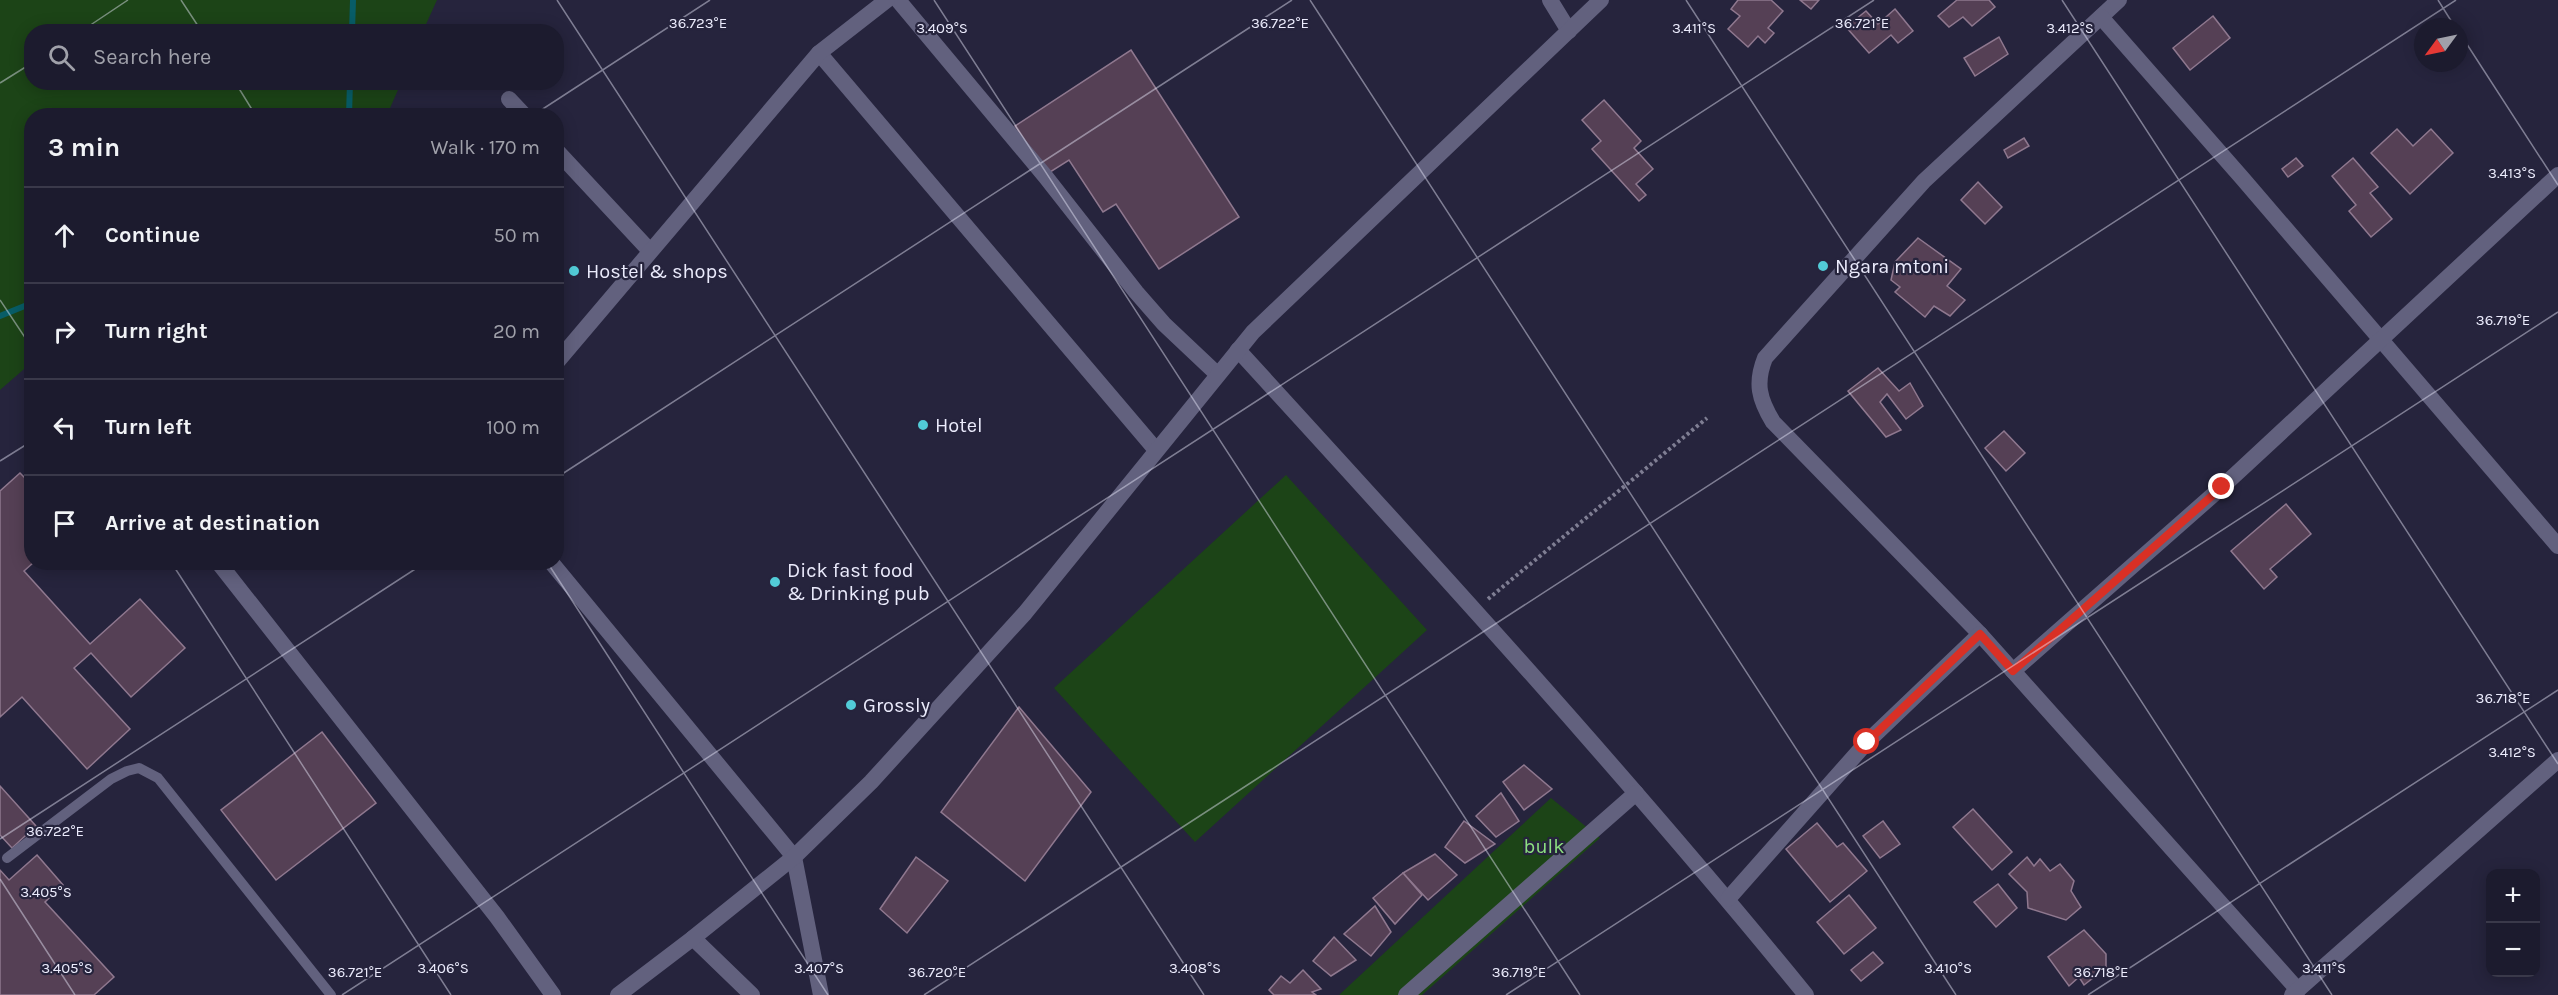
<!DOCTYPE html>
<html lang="en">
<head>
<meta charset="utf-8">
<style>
  body { margin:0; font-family:Karla,sans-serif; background:#252436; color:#f1f3f6 }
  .controls { position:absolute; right:18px; bottom:18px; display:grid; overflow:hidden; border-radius:12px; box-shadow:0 3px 15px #0003 }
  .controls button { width:54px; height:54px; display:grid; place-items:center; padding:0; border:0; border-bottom:2px solid #3a394a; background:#1c1b2e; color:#f1f3f6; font:30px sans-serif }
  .compass { position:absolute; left:2414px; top:18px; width:54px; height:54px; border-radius:50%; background:#1c1b2e; box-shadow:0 3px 15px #0003; rotate:237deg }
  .stop { position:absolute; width:18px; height:18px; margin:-14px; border:4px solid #d93025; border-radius:50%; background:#fff }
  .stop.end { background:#d93025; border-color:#fff; box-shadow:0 2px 6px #0008 }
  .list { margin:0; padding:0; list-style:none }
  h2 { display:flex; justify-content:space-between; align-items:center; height:78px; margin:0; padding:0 24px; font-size:26px }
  h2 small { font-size:20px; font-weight:400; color:#a0a1aa }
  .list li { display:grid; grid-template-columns:39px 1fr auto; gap:18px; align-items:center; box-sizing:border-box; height:96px; padding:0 24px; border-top:2px solid #3a394a }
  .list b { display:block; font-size:22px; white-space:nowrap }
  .list em { font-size:20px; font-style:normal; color:#a0a1aa }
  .icon { flex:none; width:33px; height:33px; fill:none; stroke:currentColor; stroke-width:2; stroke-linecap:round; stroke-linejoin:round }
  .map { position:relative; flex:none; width:2558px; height:995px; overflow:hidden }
  .search { position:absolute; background:#1c1b2e; box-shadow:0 3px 15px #0003; left:24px; top:24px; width:540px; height:66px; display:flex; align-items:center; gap:15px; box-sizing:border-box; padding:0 21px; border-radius:24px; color:#a0a1aa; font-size:22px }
  .panel { position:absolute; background:#1c1b2e; box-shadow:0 3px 15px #0003; left:24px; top:108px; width:540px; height:462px; border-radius:24px }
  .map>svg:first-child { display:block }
</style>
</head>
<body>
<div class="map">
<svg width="2558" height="995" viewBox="0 0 2558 995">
  <rect width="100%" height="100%" fill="#26243d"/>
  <g fill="#1c4417">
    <path d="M0 0H437L423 31 32 32V82L401 83 387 115 32 116 31 363 0 390Z"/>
    <path d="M1286 475 1427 630 1195 842 1054 688Z"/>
    <path d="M1551 798 1600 838 1422 995H1339Z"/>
  </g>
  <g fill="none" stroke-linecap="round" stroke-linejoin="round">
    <g stroke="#085d67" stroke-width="6">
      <path d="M352 32 353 0"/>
      <path d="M349 116 350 82"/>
      <path d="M0 316 32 303"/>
    </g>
  </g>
  <g fill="#554055" stroke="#8f788f" stroke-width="1.5">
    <path d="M1738 0H1771L1783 11 1768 28 1774 33 1765 43 1758 36 1748 47 1728 29 1740 16 1731 9Z"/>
    <path d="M1800 0H1819L1811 9Z"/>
    <path d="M1957 0H1989L1995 7 1972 26 1963 17 1949 27 1938 16Z"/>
    <path d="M1895 9 1913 31 1898 43 1891 35 1869 53 1846 27 1866 11 1878 24Z"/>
    <path d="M2213 16 2230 38 2190 70 2173 48Z"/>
    <path d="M1999 37 2008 54 1975 76 1964 58Z"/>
    <path d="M1131 50 1239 217 1159 269 1116 204 1103 212 1069 160 1047 174 1015 126Z"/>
    <path d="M1604 100 1641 141 1634 148 1653 169 1636 184 1646 195 1639 201 1592 149 1601 141 1582 120Z"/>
    <path d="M2397 129 2413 146 2431 129 2453 153 2410 194 2371 153Z"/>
    <path d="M2024 138 2029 146 2008 158 2004 150Z"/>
    <path d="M2296 158 2303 166 2288 177 2282 169Z"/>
    <path d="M2353 158 2378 187 2370 193 2392 219 2371 237 2349 211 2356 205 2332 176Z"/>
    <path d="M1978 182 2002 207 1985 224 1961 200Z"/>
    <path d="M1918 238 1961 269 1947 286 1965 300 1950 316 1934 306 1925 317 1895 292 1900 287 1891 280 1895 262Z"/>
    <path d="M1878 368 1899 391 1910 383 1923 406 1906 419 1887 394 1880 402 1901 430 1886 437 1848 391Z"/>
    <path d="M2004 431 2025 453 2006 471 1985 448Z"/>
    <path d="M20 473 32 485V562H34L24 571 90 644 140 599 185 648 131 697 91 653 74 668 130 729 87 769 22 697 0 717V491Z"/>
    <path d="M2286 504 2311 534 2270 569 2277 577 2264 589 2231 551Z"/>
    <path d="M1019 707 1091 792 1025 881 941 812Z"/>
    <path d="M322 732 376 803 276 880 221 810Z"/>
    <path d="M1524 765 1552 789 1524 810 1503 782Z"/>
    <path d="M0 786 36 826 12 848 0 835Z"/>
    <path d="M1501 793 1519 821 1496 837 1476 816Z"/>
    <path d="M1973 809 2012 852 1992 870 1953 827Z"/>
    <path d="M1464 821 1495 844 1465 863 1445 847Z"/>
    <path d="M1883 821 1900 844 1880 858 1863 836Z"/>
    <path d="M1817 823 1837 847 1843 843 1867 871 1830 902 1786 849Z"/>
    <path d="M1435 854 1457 875 1428 900 1403 873Z"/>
    <path d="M37 855 63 885 45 902 114 977 94 995H0V870L9 880Z"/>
    <path d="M916 857 948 881 907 933 880 909Z"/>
    <path d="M2027 857 2034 866 2040 859 2050 871 2060 864 2074 881 2071 891 2081 907 2066 920 2028 908 2027 892 2009 874Z"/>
    <path d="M1403 873 1422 895 1395 924 1373 898Z"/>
    <path d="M1998 884 2017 908 1996 927 1974 902Z"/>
    <path d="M1849 895 1876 928 1844 954 1817 922Z"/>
    <path d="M1375 906 1391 932 1371 956 1344 934Z"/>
    <path d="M2084 930 2106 954V968L2084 985 2079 977 2069 986 2048 957Z"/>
    <path d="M1334 937 1356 960 1331 976 1313 961Z"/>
    <path d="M1873 952 1883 963 1861 981 1851 970Z"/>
    <path d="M1303 970 1321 989 1312 992 1316 995H1274L1269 990 1281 976 1290 983Z"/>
  </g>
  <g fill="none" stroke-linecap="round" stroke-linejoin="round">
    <path stroke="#7f7e93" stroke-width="4" stroke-dasharray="3 3" stroke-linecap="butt" d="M1488 599 1707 418"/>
    <path stroke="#62617e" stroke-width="10" d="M7 858 111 779 127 771 139 768 158 778 331 995"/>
    <g stroke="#62617e" stroke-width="16">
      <path d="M898 0 1045 176 1136 292 1164 324 1217 374"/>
      <path d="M1550 0 1569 31"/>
      <path d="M2119 0 1924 181 1765 358C1755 383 1759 399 1773 422L1980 634 2298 990"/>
      <path d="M2101 17 2243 179 2558 546"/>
      <path d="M819 53 1156 450"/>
      <path d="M509 99 525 116"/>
      <path d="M556 150 650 251"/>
      <path d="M1238 350C1431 561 1625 773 1806 995"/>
      <path d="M556 363 819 53 887 0"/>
      <path d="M218 562 497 917 553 995"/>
      <path d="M551 562 794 857 821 995"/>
      <path d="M2013 671 2222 487 2558 175"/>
      <path d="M1728 899 1867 742 1980 634"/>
      <path d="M693 938 752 995"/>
      <path d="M618 995 693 938 794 857 871 782 1025 613 1253 332 1601 0"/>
      <path d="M1406 995 1636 793"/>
      <path d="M2292 995 2558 760"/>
    </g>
  </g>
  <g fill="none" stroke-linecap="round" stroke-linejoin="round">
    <path stroke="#d93025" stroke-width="8" d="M1867 742 1980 634 2013 671 2222 487"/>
  </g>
  <path fill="none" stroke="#ebebfc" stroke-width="1.5" stroke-opacity="0.45" d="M181 0 202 32M557 0 1204 995M934 0 1580 995M1310 0 1956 995M1686 0 2332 995M2062 0 2558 764M2438 0 2455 27M80 32 128 0M2459 32 2558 185M235 82 256 116M0 83 32 63M532 116 710 0M0 300 32 348M0 461 32 441M556 478 1292 0M171 562 451 995M547 562 828 995M0 839 426 562M0 879 75 995M342 995 1874 0M924 995 2456 0M1506 995 2558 312M2088 995 2558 690"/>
  <g fill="#52cbd7" stroke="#26243d" stroke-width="2">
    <circle cx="1823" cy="266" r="6"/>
    <circle cx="574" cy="271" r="6"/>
    <circle cx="923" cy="425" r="6"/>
    <circle cx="775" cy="582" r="6"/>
    <circle cx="851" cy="705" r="6"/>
  </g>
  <g text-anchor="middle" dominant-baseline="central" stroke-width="4.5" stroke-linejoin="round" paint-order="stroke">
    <g font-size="20" fill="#ebebfc" stroke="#26243d" text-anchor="start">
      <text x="1835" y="266">Ngara mtoni</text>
      <text x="586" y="271">Hostel &amp; shops</text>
      <text x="935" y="425">Hotel</text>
      <text x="787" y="570">Dick fast food<tspan x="787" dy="23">&amp; Drinking pub</tspan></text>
      <text x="863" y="705">Grossly</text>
    </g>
    <g font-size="20" fill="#8de081" stroke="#26243d">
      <text x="1544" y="846">bulk</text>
    </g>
  </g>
  <g font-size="15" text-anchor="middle" fill="#ebebfc" stroke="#26243d" stroke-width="4.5" stroke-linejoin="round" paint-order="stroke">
    <text x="698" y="28">36.723°E</text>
    <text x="1280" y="28">36.722°E</text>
    <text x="1862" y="28">36.721°E</text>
    <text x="942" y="33">3.409°S</text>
    <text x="1694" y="33">3.411°S</text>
    <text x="2070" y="33">3.412°S</text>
    <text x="2512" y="178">3.413°S</text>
    <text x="2503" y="325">36.719°E</text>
    <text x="2503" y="703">36.718°E</text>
    <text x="2512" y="757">3.412°S</text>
    <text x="55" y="836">36.722°E</text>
    <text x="46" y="897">3.405°S</text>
    <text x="67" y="973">3.405°S</text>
    <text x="443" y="973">3.406°S</text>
    <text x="819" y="973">3.407°S</text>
    <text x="1195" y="973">3.408°S</text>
    <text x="1948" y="973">3.410°S</text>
    <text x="2324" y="973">3.411°S</text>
    <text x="355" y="977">36.721°E</text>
    <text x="937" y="977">36.720°E</text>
    <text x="1519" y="977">36.719°E</text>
    <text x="2101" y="977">36.718°E</text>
  </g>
</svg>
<div class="controls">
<button>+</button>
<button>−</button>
</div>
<svg class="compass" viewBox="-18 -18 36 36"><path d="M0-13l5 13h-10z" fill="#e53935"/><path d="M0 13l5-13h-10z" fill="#a0a1aa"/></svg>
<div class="stop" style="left:1867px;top:742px"></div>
<div class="stop end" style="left:2222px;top:487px"></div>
<div class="search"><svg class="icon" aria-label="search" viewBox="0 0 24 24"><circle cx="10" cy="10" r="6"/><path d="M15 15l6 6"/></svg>Search here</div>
<section class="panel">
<h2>3 min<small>Walk · 170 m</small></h2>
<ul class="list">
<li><svg class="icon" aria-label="ahead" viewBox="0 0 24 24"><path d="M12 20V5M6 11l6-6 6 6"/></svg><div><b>Continue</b></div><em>50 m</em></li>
<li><svg class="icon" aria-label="right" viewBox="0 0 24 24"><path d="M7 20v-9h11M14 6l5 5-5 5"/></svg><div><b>Turn right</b></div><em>20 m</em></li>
<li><svg class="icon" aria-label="left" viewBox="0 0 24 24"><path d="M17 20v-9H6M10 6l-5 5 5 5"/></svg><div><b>Turn left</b></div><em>100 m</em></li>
<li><svg class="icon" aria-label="arrive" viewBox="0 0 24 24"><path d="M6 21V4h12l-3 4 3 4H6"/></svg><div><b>Arrive at destination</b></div></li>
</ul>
</section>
</div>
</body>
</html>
